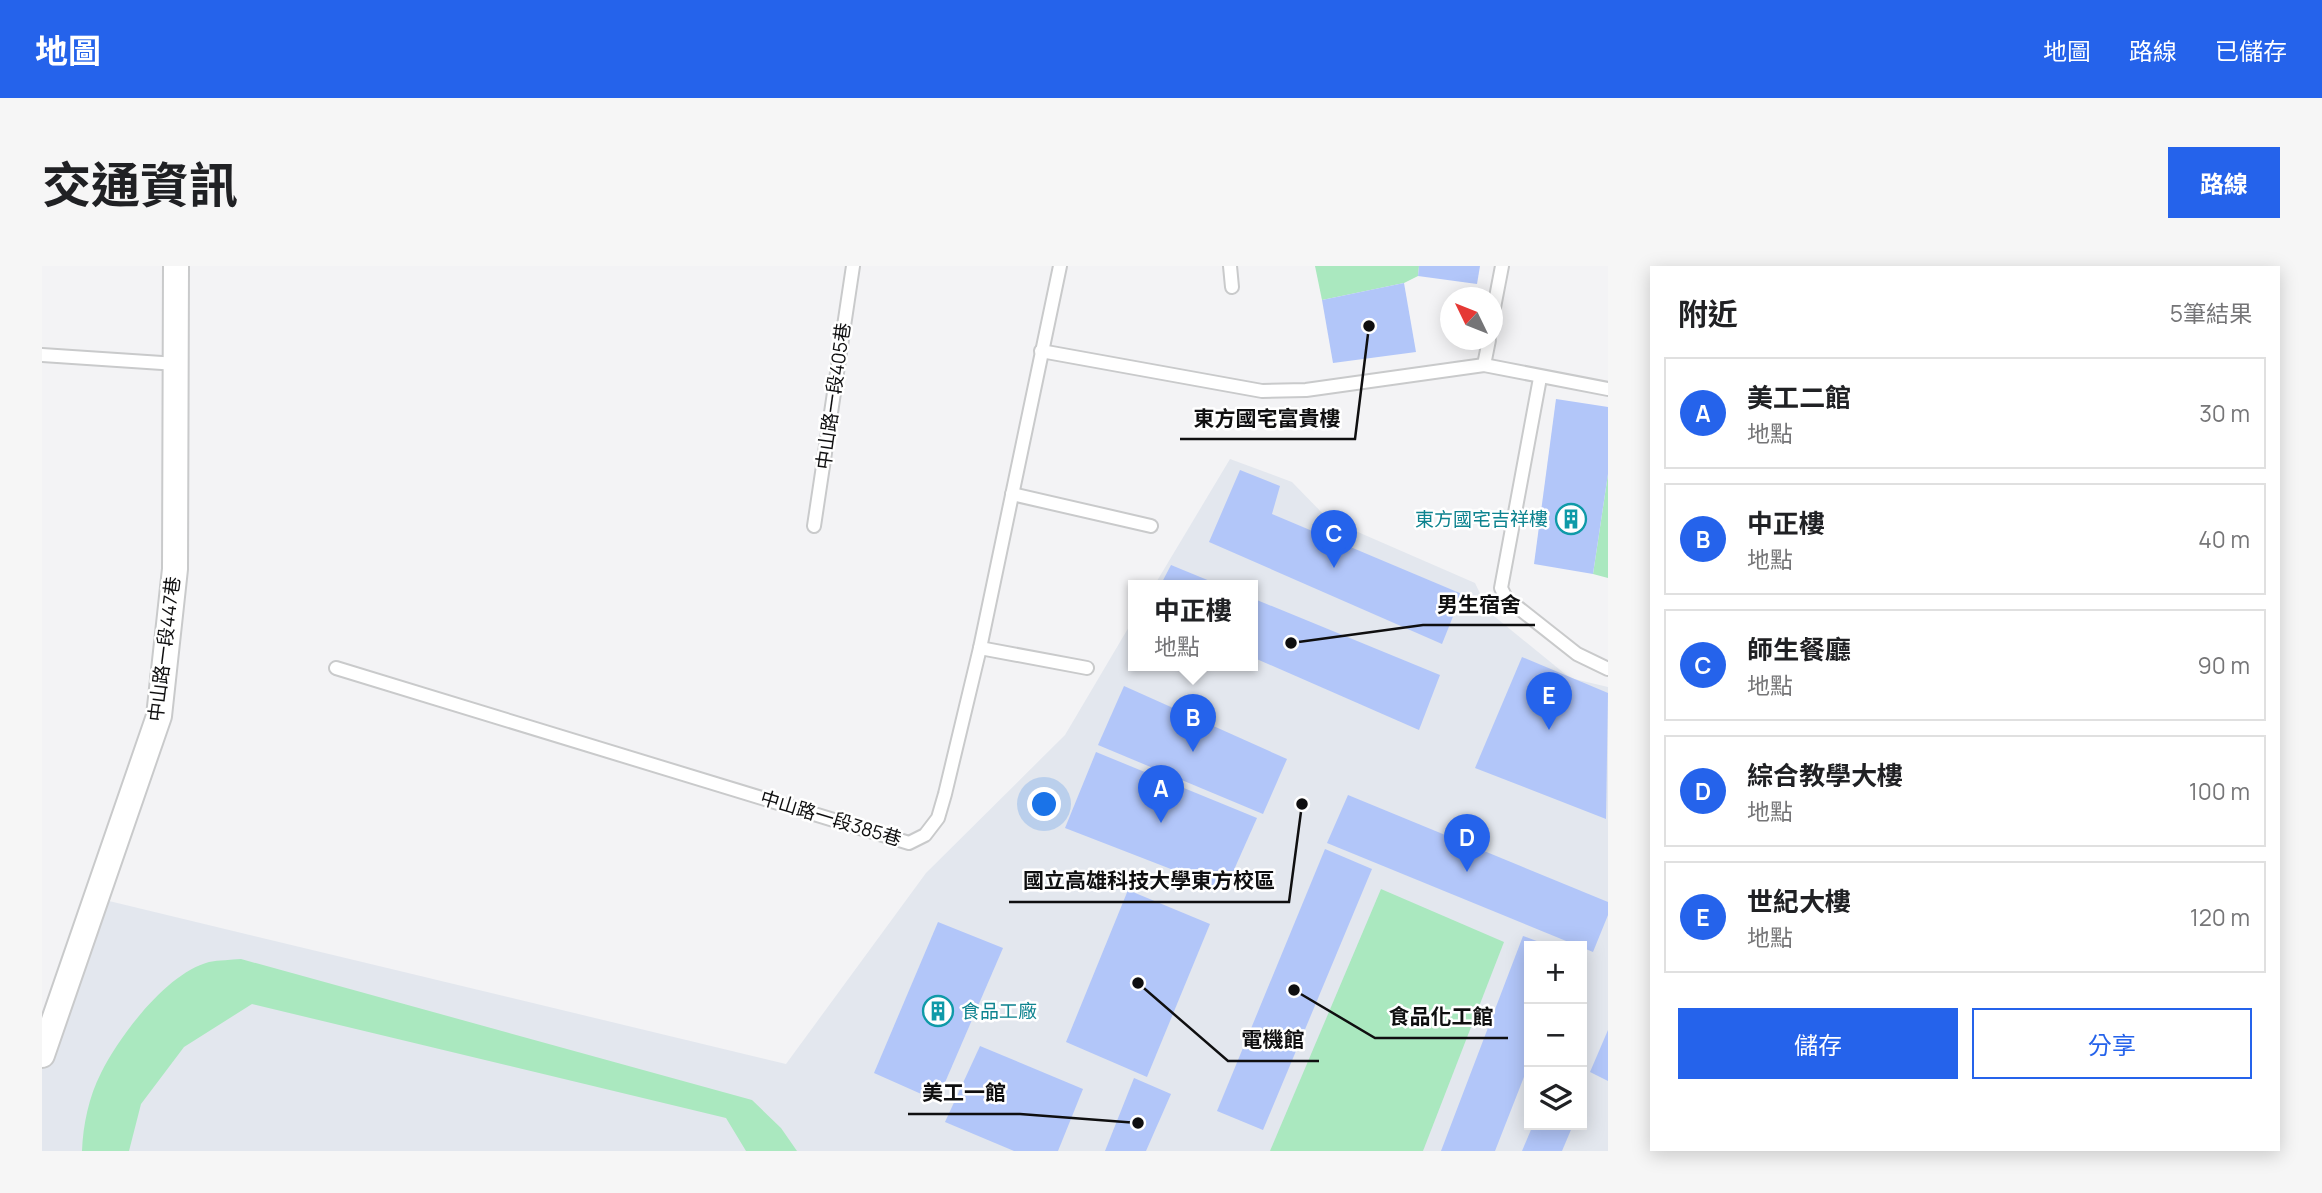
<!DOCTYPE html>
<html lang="zh-TW">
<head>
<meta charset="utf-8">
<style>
  body { margin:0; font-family:Manrope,"Noto Sans TC",sans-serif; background:#f6f6f6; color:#202124 }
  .controls { position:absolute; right:21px; bottom:21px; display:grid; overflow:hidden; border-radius:0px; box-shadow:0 4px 18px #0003 }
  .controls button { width:63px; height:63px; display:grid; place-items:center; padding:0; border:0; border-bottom:2px solid #e0e0e0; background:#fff; color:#202124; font:35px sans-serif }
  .compass { position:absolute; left:1398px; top:21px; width:63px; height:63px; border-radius:50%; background:#fff; box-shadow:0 4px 18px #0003; rotate:313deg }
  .you { position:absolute; left:1003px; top:539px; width:24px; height:24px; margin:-18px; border:5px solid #fff; border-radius:50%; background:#1a73e8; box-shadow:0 0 0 10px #1a73e833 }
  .badge { display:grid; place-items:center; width:46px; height:46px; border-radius:50%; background:#2563eb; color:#fff; font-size:23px; font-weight:700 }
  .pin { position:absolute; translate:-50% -58px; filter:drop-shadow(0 2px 4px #0008) }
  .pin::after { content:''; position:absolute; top:37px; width:24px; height:21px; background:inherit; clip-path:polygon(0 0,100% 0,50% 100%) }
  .popup { position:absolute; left:1086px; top:314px; width:130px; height:91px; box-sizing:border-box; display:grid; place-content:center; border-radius:0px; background:#fff; filter:drop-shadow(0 2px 5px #0005); font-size:23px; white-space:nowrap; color:#757577 }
  .popup b { font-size:26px; color:#202124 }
  .popup::after { content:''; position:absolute; left:50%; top:100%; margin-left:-14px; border:14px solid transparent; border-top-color:#fff }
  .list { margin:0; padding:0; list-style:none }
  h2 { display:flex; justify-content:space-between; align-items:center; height:91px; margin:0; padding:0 28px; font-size:30px }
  h2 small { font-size:23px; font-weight:400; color:#757577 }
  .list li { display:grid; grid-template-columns:46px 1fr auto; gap:21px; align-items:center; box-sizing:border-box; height:112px; margin:0 14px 14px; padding:0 14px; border:2px solid #e0e0e0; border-radius:0px }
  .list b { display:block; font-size:26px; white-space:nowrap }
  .list p { margin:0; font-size:23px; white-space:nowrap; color:#757577 }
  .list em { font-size:23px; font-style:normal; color:#757577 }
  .actions { display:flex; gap:14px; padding:21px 28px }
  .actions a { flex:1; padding:16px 0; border:2px solid #2563eb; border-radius:0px; text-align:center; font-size:24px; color:#2563eb }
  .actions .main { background:#2563eb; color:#fff }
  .icon { flex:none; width:38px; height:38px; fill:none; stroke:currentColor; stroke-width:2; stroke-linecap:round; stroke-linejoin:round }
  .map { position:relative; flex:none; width:1566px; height:885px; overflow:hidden; border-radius:0px }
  header { display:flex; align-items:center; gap:42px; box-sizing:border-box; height:98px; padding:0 35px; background:#2563eb; color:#fff }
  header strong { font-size:33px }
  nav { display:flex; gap:38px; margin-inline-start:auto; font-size:24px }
  .intro { display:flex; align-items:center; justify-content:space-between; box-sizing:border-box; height:168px; padding:0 42px }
  h1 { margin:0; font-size:49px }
  .button { padding:18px 32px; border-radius:0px; background:#2563eb; color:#fff; font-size:24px; font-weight:700 }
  main { display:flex; gap:42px; padding:0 42px }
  aside { flex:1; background:#fff; border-radius:0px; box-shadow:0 4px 18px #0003 }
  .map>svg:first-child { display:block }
</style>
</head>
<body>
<header>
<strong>地圖</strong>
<nav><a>地圖</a><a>路線</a><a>已儲存</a></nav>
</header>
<div class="intro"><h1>交通資訊</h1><a class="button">路線</a></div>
<main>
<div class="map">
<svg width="1566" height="885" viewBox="0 0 1566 885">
  <rect width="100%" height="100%" fill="#f3f3f5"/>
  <path fill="#e3e7ee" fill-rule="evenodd" d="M1188 193 1250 216 1286 253 1433 317 1447 346 1528 412 1566 421V885H0V801L67 635 744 798 884 607 1023 469 1091 354 1092 400H1210V320H1112ZM1487 680H1540V859H1487Z"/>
  <g fill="#aae8bf">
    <path d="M1273 0H1377L1376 10 1362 17 1280 34Z"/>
    <path d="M1566 208V312L1551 308Z"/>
    <path d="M1339 623 1462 676 1381 885H1228Z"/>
    <path d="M199 693 710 834 739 862 755 885H704L684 852 210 738 142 781 99 838 87 885H40C41 859 47 830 59 807 78 769 125 707 167 696 177 694 189 694 199 693Z"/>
  </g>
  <g fill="#b2c6f9">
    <path d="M1377 0H1438L1435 18 1376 10Z"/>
    <path d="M1362 17 1374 86 1291 97 1280 34Z"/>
    <path d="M1514 133 1566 141V208L1551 308 1492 298Z"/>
    <path d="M1198 204 1238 220 1230 248 1420 328 1400 378 1167 276Z"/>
    <path d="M1129 299 1180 320H1118Z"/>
    <path d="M1210 332 1398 409 1377 464 1210 391Z"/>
    <path d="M1480 391 1566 427 1564 553 1433 502Z"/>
    <path d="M1082 420 1245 493 1221 548 1056 479Z"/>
    <path d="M1054 486 1215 552 1183 624 1023 562Z"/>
    <path d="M1306 529 1566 636V649L1551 686 1285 577Z"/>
    <path d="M1283 583 1330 603 1221 864 1175 845Z"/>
    <path d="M1086 624 1168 658 1105 811 1024 776Z"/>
    <path d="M896 656 961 682 895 835 832 807Z"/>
    <path d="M1481 670 1508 680H1487V798L1453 885H1399Z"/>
    <path d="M1566 764V815L1548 806Z"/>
    <path d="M938 780 1041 823 1016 885H972L903 856Z"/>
    <path d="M1092 812 1129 828 1104 885H1063Z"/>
    <path d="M1491 859H1531L1520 885H1480Z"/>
  </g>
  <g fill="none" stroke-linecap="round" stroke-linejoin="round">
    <g stroke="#c9cacb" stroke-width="16">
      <g id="lane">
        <path d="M1188 0 1190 21"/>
        <path d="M1450 52 1460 0"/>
        <path d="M999 85 1220 125 1264 124 1442 99 1566 123"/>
        <path d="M0 89 135 98"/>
        <path d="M1442 99 1447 74"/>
        <path d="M1498 112 1459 322 1464 332 1535 388 1566 403"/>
        <path d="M970 228 1109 260"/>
        <path d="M772 260 811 0"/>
        <path d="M938 382 1045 402"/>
        <path d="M294 402 867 577 883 569 896 552 903 528 938 382 1018 0"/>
      </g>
    </g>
    <g stroke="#c9cacb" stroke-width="28">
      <path id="street" d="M0 789 117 450 133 303 134 0"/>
    </g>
    <use href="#lane" stroke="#fff" stroke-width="12"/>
    <use href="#street" stroke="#fff" stroke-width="24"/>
  </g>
  <defs>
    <g id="building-ring" transform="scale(1.575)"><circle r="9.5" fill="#fff" stroke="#0f9aa8" stroke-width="1.5"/><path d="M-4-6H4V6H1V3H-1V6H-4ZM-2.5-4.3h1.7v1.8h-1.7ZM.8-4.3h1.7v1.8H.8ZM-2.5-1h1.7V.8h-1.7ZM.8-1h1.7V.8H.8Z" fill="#0f9aa8"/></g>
  </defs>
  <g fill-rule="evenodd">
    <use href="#building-ring" x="1529" y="253"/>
    <use href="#building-ring" x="896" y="745"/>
  </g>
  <g text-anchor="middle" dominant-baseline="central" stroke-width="5" stroke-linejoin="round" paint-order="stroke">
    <g font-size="19" fill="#0f0f10" stroke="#fff">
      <text transform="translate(791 130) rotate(-82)">中山路一段405巷</text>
      <text transform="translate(122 383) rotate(-83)">中山路一段447巷</text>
      <text transform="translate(789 552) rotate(17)">中山路一段385巷</text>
    </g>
    <g font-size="19" fill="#0d838f" stroke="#fff" text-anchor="end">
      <text x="1506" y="253">東方國宅吉祥樓</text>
      <text x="919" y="745" text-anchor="start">食品工廠</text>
    </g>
  </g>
  <path fill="none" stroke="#0f0f10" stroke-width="2.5" d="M1327 60L1313 173H1138M1249 377L1381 359H1493M1260 538L1247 636H967M1252 724L1333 772H1466M1096 717L1186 795H1277M1096 857L978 848H866"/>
  <g fill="#0f0f10" stroke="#fff" stroke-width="2.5">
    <circle cx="1327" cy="60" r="7"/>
    <circle cx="1249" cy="377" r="7"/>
    <circle cx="1260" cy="538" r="7"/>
    <circle cx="1252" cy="724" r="7"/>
    <circle cx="1096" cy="717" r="7"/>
    <circle cx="1096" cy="857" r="7"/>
  </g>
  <g font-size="21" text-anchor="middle" font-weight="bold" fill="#0f0f10" stroke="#fff" stroke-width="5" stroke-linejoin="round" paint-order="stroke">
    <text x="1225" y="160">東方國宅富貴樓</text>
    <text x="1437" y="346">男生宿舍</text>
    <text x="1107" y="622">國立高雄科技大學東方校區</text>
    <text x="1399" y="758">食品化工館</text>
    <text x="1231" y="781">電機館</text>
    <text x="922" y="834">美工一館</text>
  </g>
</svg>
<div class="controls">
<button>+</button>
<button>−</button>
<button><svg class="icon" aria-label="layers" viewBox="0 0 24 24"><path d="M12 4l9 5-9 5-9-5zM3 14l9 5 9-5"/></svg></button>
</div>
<svg class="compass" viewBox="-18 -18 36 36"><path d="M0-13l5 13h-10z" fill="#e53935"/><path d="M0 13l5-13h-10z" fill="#757577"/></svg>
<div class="you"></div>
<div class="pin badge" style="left:1119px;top:557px">A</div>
<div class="pin badge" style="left:1151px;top:486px">B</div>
<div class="popup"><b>中正樓</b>地點</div>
<div class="pin badge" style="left:1292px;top:302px">C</div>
<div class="pin badge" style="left:1425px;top:606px">D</div>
<div class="pin badge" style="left:1507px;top:464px">E</div>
</div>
<aside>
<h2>附近<small>5筆結果</small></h2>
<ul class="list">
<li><span class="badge">A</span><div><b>美工二館</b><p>地點</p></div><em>30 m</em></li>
<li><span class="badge">B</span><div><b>中正樓</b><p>地點</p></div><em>40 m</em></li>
<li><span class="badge">C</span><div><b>師生餐廳</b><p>地點</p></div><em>90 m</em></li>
<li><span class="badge">D</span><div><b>綜合教學大樓</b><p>地點</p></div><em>100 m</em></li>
<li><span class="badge">E</span><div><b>世紀大樓</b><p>地點</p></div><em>120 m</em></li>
</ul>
<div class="actions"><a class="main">儲存</a><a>分享</a></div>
</aside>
</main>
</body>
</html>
